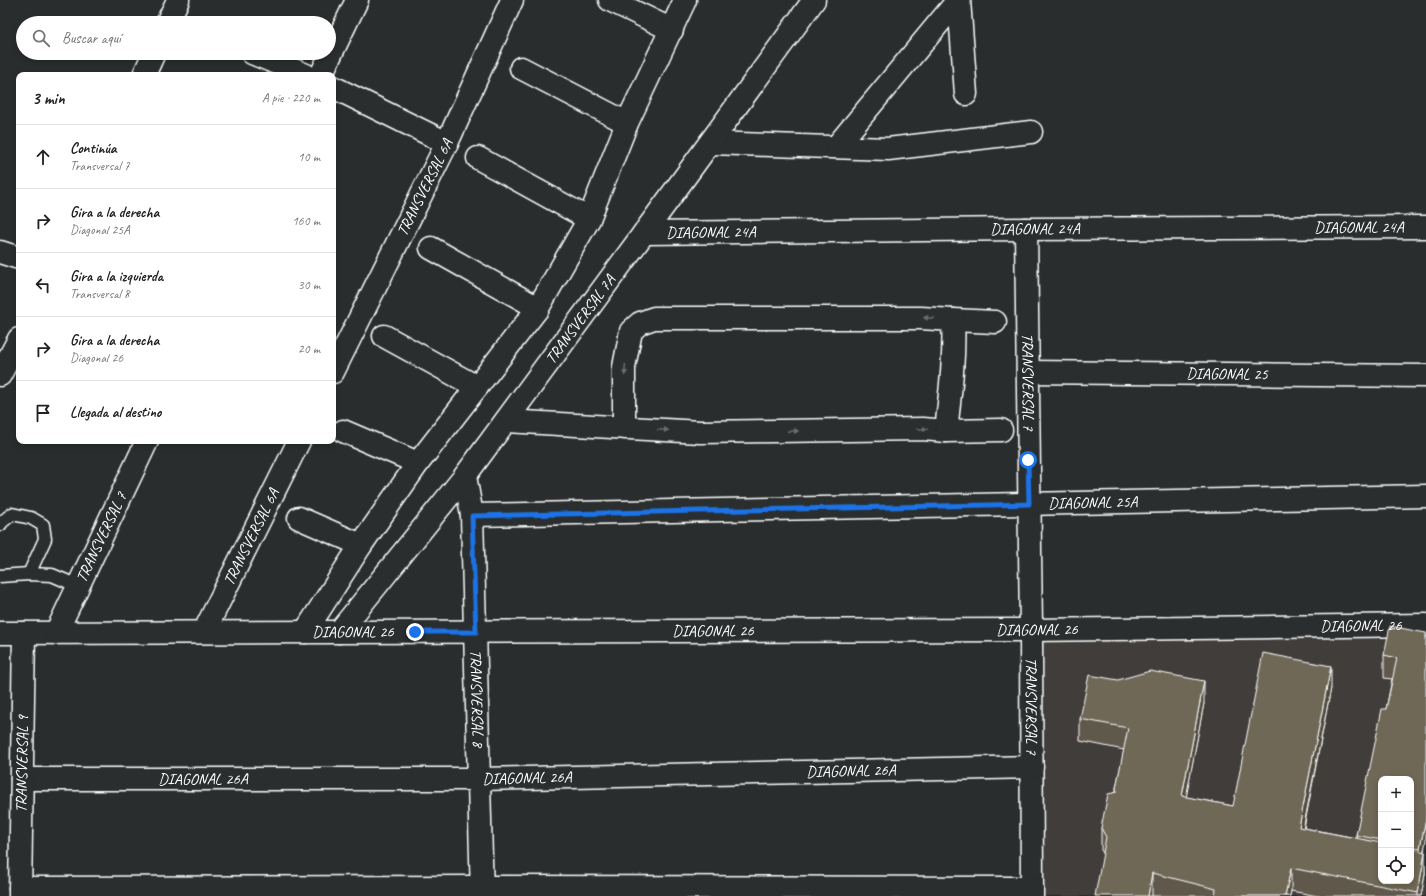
<!DOCTYPE html>
<html lang="es">
<head>
<meta charset="utf-8">
<style>
  body { margin:0; font-family:Caveat,sans-serif; background:#f6f6f6; color:#202124 }
  .controls { position:absolute; right:12px; bottom:12px; display:grid; overflow:hidden; border-radius:8px; box-shadow:0 2px 6px #0003 }
  .controls button { width:36px; height:36px; display:grid; place-items:center; padding:0; border:0; border-bottom:1px solid #e0e0e0; background:#fff; color:#202124; font:20px sans-serif }
  .stop { position:absolute; width:12px; height:12px; margin:-9px; border:3px solid #1a73e8; border-radius:50%; background:#fff }
  .stop.end { background:#1a73e8; border-color:#fff; box-shadow:0 1px 4px #0008 }
  .list { margin:0; padding:0; list-style:none }
  h2 { display:flex; justify-content:space-between; align-items:center; height:52px; margin:0; padding:0 16px; font-size:17px }
  h2 small { font-size:13px; font-weight:400; color:#757577 }
  .list li { display:grid; grid-template-columns:26px 1fr auto; gap:12px; align-items:center; box-sizing:border-box; height:64px; padding:0 16px; border-top:1px solid #e0e0e0 }
  .list b { display:block; font-size:15px; white-space:nowrap }
  .list p { margin:0; font-size:13px; white-space:nowrap; color:#757577 }
  .list em { font-size:13px; font-style:normal; color:#757577 }
  .icon { flex:none; width:22px; height:22px; fill:none; stroke:currentColor; stroke-width:2; stroke-linecap:round; stroke-linejoin:round }
  .map { position:relative; flex:none; width:1426px; height:896px; overflow:hidden }
  .search { position:absolute; background:#fff; box-shadow:0 2px 6px #0003; left:16px; top:16px; width:320px; height:44px; display:flex; align-items:center; gap:10px; box-sizing:border-box; padding:0 14px; border-radius:22px; color:#757577; font-size:15px }
  .panel { position:absolute; background:#fff; box-shadow:0 2px 6px #0003; left:16px; top:72px; width:320px; height:372px; border-radius:8px }
  .map>svg:first-child { display:block }
</style>
</head>
<body>
<div class="map">
<svg width="1426" height="896" viewBox="0 0 1426 896">
  <rect width="100%" height="100%" fill="#2a2d2e"/>
  <filter id="ink" filterUnits="userSpaceOnUse"><feTurbulence type="fractalNoise" baseFrequency=".025" numOctaves="2"/><feDisplacementMap in="SourceGraphic" scale="8" xChannelSelector="R" yChannelSelector="G"/><feConvolveMatrix kernelMatrix="1 2 1 2 8 2 1 2 1" color-interpolation-filters="sRGB"/></filter>
  <g filter="url(#ink)">
    <path fill="#3f3e3a" fill-rule="evenodd" d="M1426 625V896H1032L1031 630ZM1381 779H1411V881H1381Z"/>
    <g fill="none" stroke-linecap="round" stroke-linejoin="round">
      <g stroke="#fff" stroke-width="15">
        <g id="lane">
          <path d="M0 525 2 522 12 514 31 518 43 525 45 539 29 574"/>
          <path d="M0 576 29 574 52 575 78 586"/>
        </g>
      </g>
      <g stroke="#fff" stroke-width="25">
        <g id="street">
          <path d="M610 0 672 30"/>
          <path d="M959 0 966 94"/>
          <path d="M167 23 178 0"/>
          <path d="M252 53 306 75"/>
          <path d="M521 68 627 123"/>
          <path d="M144 75 154 53"/>
          <path d="M321 75 357 0"/>
          <path d="M333 87 447 143"/>
          <path d="M710 143 888 149 1031 132"/>
          <path d="M836 147 958 0"/>
          <path d="M478 158 589 219"/>
          <path id="s1" d="M1026 229 1031 630 1032 896"/>
          <path id="s2" d="M644 233 1026 229 1426 227"/>
          <path d="M431 248 538 308"/>
          <path d="M0 252 19 258"/>
          <path d="M953 320 995 322"/>
          <path d="M384 336 477 387"/>
          <path id="s3" d="M333 372 447 143 512 0"/>
          <path id="s4" d="M1028 372 1426 376"/>
          <path d="M0 375 19 339"/>
          <path d="M506 421 700 432 923 429 946 431C950 394 955 356 953 320L921 318H654L640 323 631 331 624 367V428"/>
          <path d="M343 431 418 463"/>
          <path d="M946 431 1001 430"/>
          <path id="s5" d="M465 476 472 515 482 896"/>
          <path id="s6" d="M472 515 1426 496"/>
          <path d="M299 518 361 545"/>
          <path id="s7" d="M204 632 299 441"/>
          <path d="M305 632 361 545 418 463 538 308 589 219 627 123 685 0"/>
          <path id="s8" d="M339 632 465 476 644 233 814 0"/>
          <path id="s9" d="M0 633 1031 630 1426 625"/>
          <path id="s10" d="M56 633 147 441"/>
          <path id="s11" d="M22 779H479L1032 767"/>
          <path d="M20 888 482 887 1032 888"/>
          <path id="s12" d="M20 896 24 633"/>
        </g>
      </g>
      <use href="#lane" stroke="#2a2d2e" stroke-width="12"/>
      <use href="#street" stroke="#2a2d2e" stroke-width="22"/>
    </g>
    <path fill="#60594b" stroke="#fff" fill-rule="evenodd" d="M1426 633 1424 852 1425 874 1421 896H1318L1291 891 1290 896H1154L1152 895 1103 853 1101 850V828L1116 792V788L1124 750 1080 741V719L1204 703 1186 797 1233 806 1331 688 1304 828 1356 838V835L1386 709 1392 679 1384 678V655ZM1381 779H1411V881H1381Z"/>
    <g fill="#4e483d" stroke="#fff">
      <path d="M1331 666V688L1299 850V827Z"/>
      <path d="M1204 681V703L1182 819V796Z"/>
      <path d="M1426 818V840L1420 871V848Z"/>
      <path d="M1425 852V874L1421 896H1418V893Z"/>
      <path d="M1291 868V891L1290 896H1285Z"/>
      <path d="M1152 873V896H1148Z"/>
    </g>
    <g fill="#706757" stroke="#fff">
      <path d="M1390 626 1426 633V818L1420 848 1411 847V779H1381V840L1356 835 1382 709H1386L1397 658 1384 655Z"/>
      <path d="M1263 653 1331 666 1299 827 1381 843V881H1411V849L1425 852 1418 893 1291 868 1285 896H1215L1216 889 1152 873 1148 896H1095L1106 837 1101 828 1108 794 1117 792 1116 788 1128 728 1080 719 1089 675 1118 680 1150 671 1204 681 1182 796 1233 806Z"/>
    </g>
    <defs><path id="oneway-solid" d="M-6-.8H1V-3.2L6.5 0L1 3.2V.8H-6Z"/></defs>
    <g fill="#6a6c6d">
      <use href="#oneway-solid" transform="translate(929 318) rotate(-176)"/>
      <use href="#oneway-solid" transform="translate(625 370) rotate(94)"/>
      <use href="#oneway-solid" transform="translate(922 429) rotate(2)"/>
      <use href="#oneway-solid" transform="translate(663 430) rotate(3)"/>
      <use href="#oneway-solid" transform="translate(793 431) rotate(-1)"/>
    </g>
  </g>
  <g fill="none" stroke-linecap="round" stroke-linejoin="round" filter="url(#ink)">
    <path stroke="#1a73e8" stroke-width="5" d="M415 632H476L472 516 1029 504 1028 460"/>
  </g>
  <g text-anchor="middle" dominant-baseline="central" stroke-width="4" stroke-linejoin="round" paint-order="stroke">
    <g font-size="16" fill="#fff" stroke="#2a2d2e">
      <text stroke="none"><textPath href="#s3" startOffset="206">TRANSVERSAL 6A</textPath></text>
      <text stroke="none"><textPath href="#s2" startOffset="715">DIAGONAL 24A</textPath></text>
      <text stroke="none"><textPath href="#s2" startOffset="391">DIAGONAL 24A</textPath></text>
      <text stroke="none"><textPath href="#s2" startOffset="67">DIAGONAL 24A</textPath></text>
      <text stroke="none"><textPath href="#s8" startOffset="395">TRANSVERSAL 7A</textPath></text>
      <text stroke="none"><textPath href="#s4" startOffset="199">DIAGONAL 25</textPath></text>
      <text stroke="none"><textPath href="#s1" startOffset="153">TRANSVERSAL 7</textPath></text>
      <text stroke="none"><textPath href="#s6" startOffset="621">DIAGONAL 25A</textPath></text>
      <text stroke="none"><textPath href="#s10" startOffset="106">TRANSVERSAL 7</textPath></text>
      <text stroke="none"><textPath href="#s7" startOffset="106">TRANSVERSAL 6A</textPath></text>
      <text stroke="none"><textPath href="#s9" startOffset="1361">DIAGONAL 26</textPath></text>
      <text stroke="none"><textPath href="#s9" startOffset="1037">DIAGONAL 26</textPath></text>
      <text stroke="none"><textPath href="#s9" startOffset="713">DIAGONAL 26</textPath></text>
      <text stroke="none"><textPath href="#s9" startOffset="353">DIAGONAL 26</textPath></text>
      <text stroke="none"><textPath href="#s5" startOffset="223">TRANSVERSAL 8</textPath></text>
      <text stroke="none"><textPath href="#s1" startOffset="477">TRANSVERSAL 7</textPath></text>
      <text stroke="none"><textPath href="#s12" startOffset="132">TRANSVERSAL 9</textPath></text>
      <text stroke="none"><textPath href="#s11" startOffset="829">DIAGONAL 26A</textPath></text>
      <text stroke="none"><textPath href="#s11" startOffset="505">DIAGONAL 26A</textPath></text>
      <text stroke="none"><textPath href="#s11" startOffset="181">DIAGONAL 26A</textPath></text>
    </g>
  </g>
</svg>
<div class="controls">
<button>+</button>
<button>−</button>
<button><svg class="icon" aria-label="locate" viewBox="0 0 24 24"><circle cx="12" cy="12" r="6"/><path d="M12 2v4M12 18v4M2 12h4M18 12h4"/></svg></button>
</div>
<div class="stop" style="left:1028px;top:460px"></div>
<div class="stop end" style="left:415px;top:632px"></div>
<div class="search"><svg class="icon" aria-label="search" viewBox="0 0 24 24"><circle cx="10" cy="10" r="6"/><path d="M15 15l6 6"/></svg>Buscar aquí</div>
<section class="panel">
<h2>3 min<small>A pie · 220 m</small></h2>
<ul class="list">
<li><svg class="icon" aria-label="ahead" viewBox="0 0 24 24"><path d="M12 20V5M6 11l6-6 6 6"/></svg><div><b>Continúa</b><p>Transversal 7</p></div><em>10 m</em></li>
<li><svg class="icon" aria-label="right" viewBox="0 0 24 24"><path d="M7 20v-9h11M14 6l5 5-5 5"/></svg><div><b>Gira a la derecha</b><p>Diagonal 25A</p></div><em>160 m</em></li>
<li><svg class="icon" aria-label="left" viewBox="0 0 24 24"><path d="M17 20v-9H6M10 6l-5 5 5 5"/></svg><div><b>Gira a la izquierda</b><p>Transversal 8</p></div><em>30 m</em></li>
<li><svg class="icon" aria-label="right" viewBox="0 0 24 24"><path d="M7 20v-9h11M14 6l5 5-5 5"/></svg><div><b>Gira a la derecha</b><p>Diagonal 26</p></div><em>20 m</em></li>
<li><svg class="icon" aria-label="arrive" viewBox="0 0 24 24"><path d="M6 21V4h12l-3 4 3 4H6"/></svg><div><b>Llegada al destino</b></div></li>
</ul>
</section>
</div>
</body>
</html>
